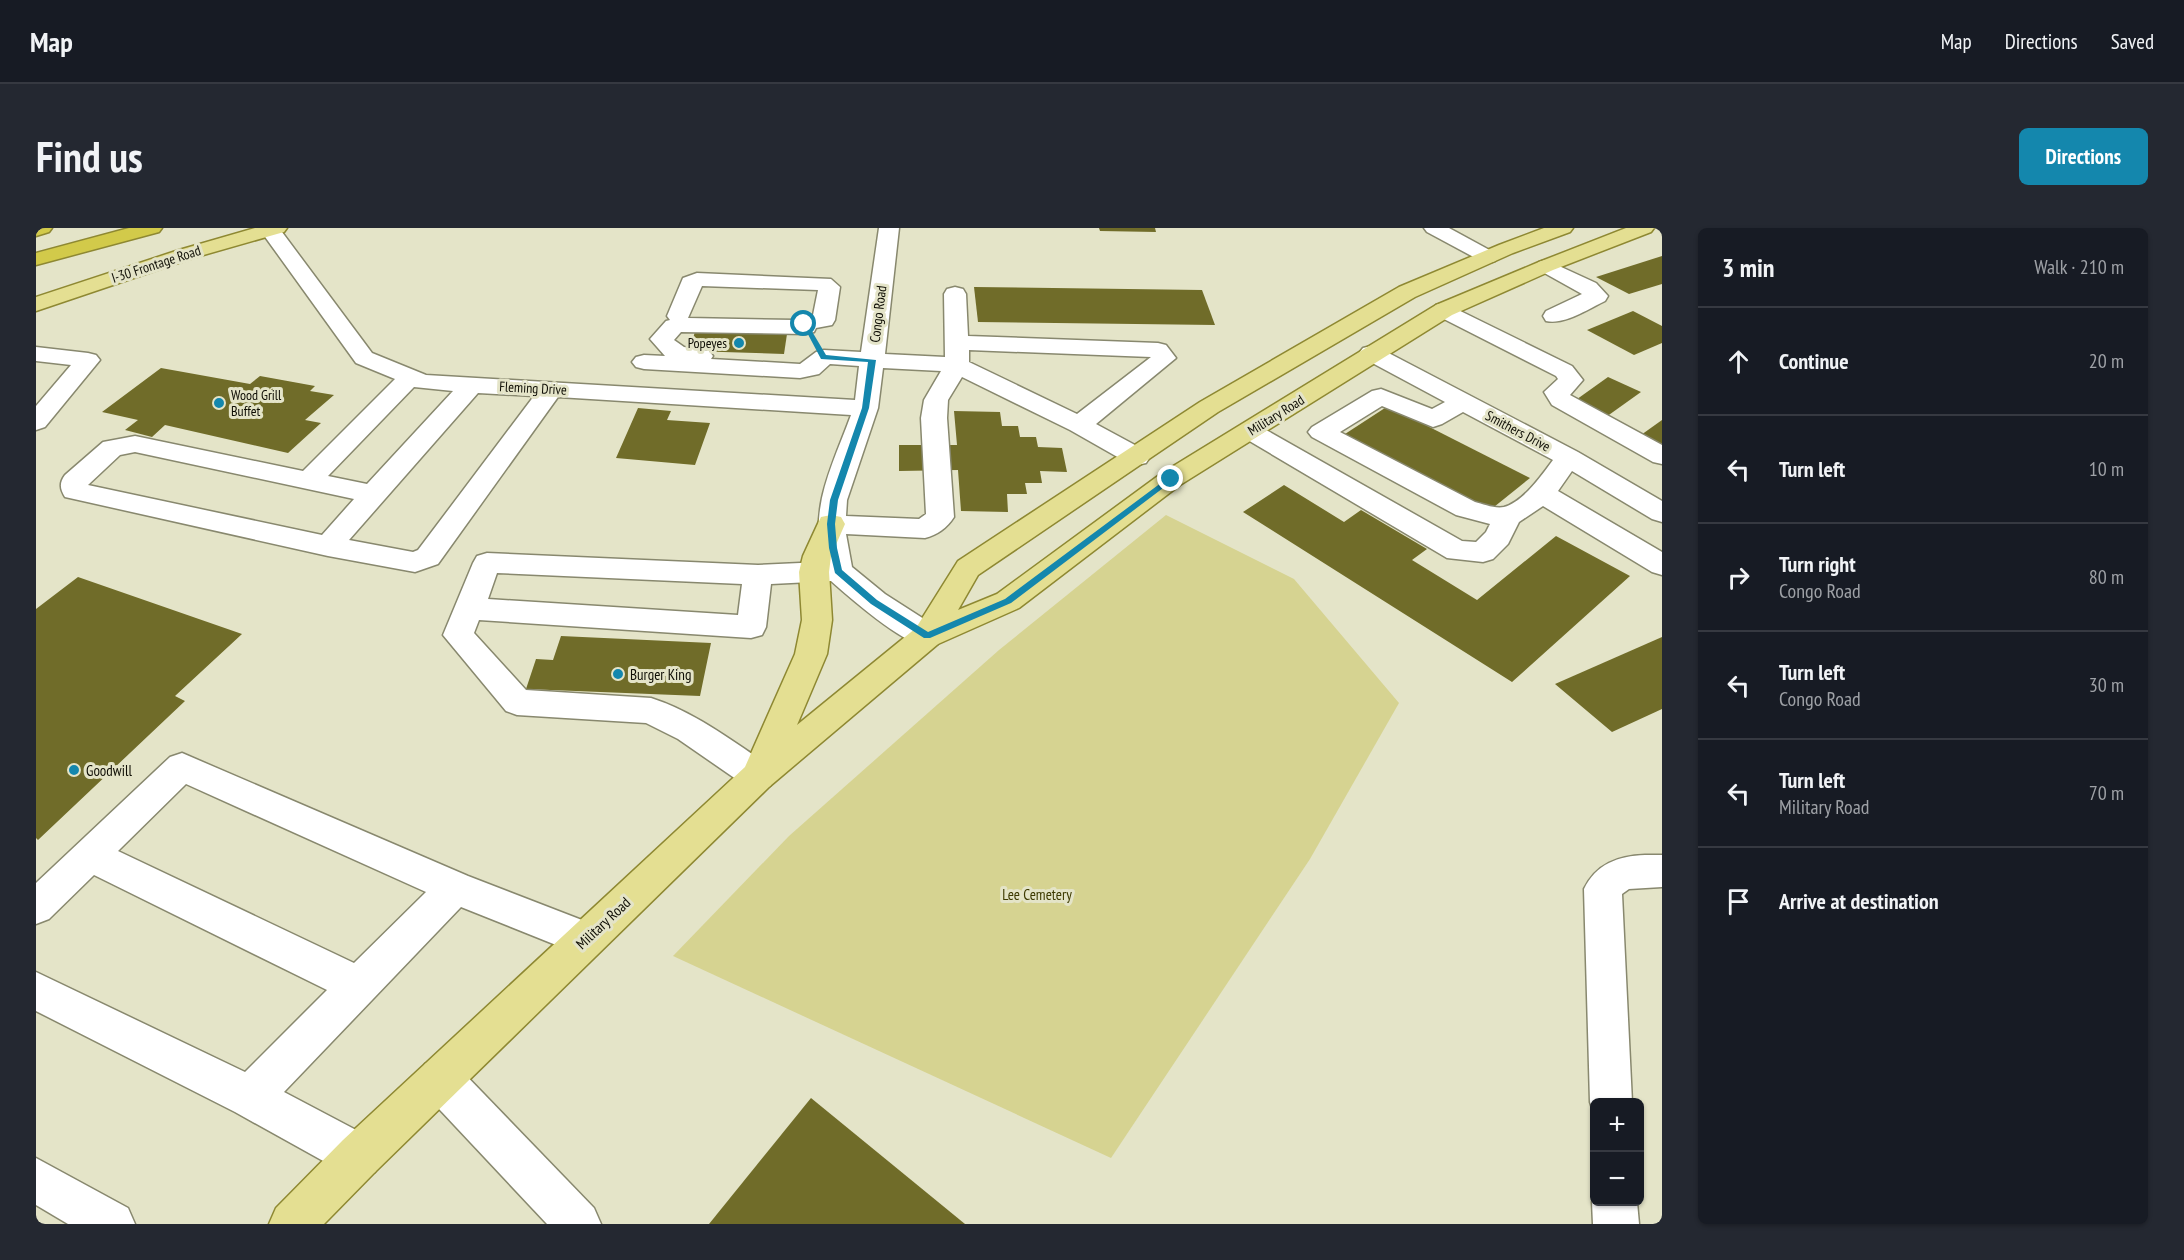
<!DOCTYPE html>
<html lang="en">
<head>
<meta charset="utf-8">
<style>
  body { margin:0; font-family:"PT Sans Narrow",sans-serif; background:#242831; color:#f1f3f6 }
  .controls { position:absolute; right:18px; bottom:18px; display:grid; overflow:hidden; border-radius:9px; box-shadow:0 2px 4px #0004 }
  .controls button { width:54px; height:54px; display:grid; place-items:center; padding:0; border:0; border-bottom:2px solid #363941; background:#171b24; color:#f1f3f6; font:30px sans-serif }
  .stop { position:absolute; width:18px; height:18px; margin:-14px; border:4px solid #1487ad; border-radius:50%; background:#fff }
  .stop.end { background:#1487ad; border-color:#fff; box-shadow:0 2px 6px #0008 }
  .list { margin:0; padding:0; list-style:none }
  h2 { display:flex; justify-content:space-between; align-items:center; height:78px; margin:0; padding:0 24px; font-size:26px }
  h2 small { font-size:20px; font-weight:400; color:#9ea1a6 }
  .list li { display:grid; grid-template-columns:39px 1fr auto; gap:18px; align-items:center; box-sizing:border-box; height:108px; padding:0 24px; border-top:2px solid #363941 }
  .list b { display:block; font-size:22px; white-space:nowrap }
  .list p { margin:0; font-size:20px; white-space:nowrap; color:#9ea1a6 }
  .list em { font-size:20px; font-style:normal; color:#9ea1a6 }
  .icon { flex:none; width:33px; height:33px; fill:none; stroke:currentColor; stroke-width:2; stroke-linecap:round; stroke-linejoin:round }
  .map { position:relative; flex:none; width:1626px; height:996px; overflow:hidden; border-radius:9px }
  header { display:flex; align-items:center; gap:36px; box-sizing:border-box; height:84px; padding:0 30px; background:#171b24; border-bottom:2px solid #363941 }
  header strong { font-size:28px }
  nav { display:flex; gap:33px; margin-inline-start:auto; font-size:21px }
  .intro { display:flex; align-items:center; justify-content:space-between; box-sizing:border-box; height:144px; padding:0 36px }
  h1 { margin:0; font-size:42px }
  .button { padding:15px 27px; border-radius:9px; background:#1487ad; color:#fff; font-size:21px; font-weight:700 }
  main { display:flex; gap:36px; padding:0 36px }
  aside { flex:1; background:#171b24; border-radius:9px; box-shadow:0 2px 4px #0004 }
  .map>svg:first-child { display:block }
</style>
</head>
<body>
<header>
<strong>Map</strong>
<nav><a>Map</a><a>Directions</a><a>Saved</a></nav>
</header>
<div class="intro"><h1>Find us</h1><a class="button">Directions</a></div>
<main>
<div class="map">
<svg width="1626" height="996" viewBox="0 0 1626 996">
  <rect width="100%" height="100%" fill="#e4e4c8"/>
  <path fill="#d6d391" d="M1130 287 1258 351 1363 475 1274 631 1075 930 637 728 753 608 963 422Z"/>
  <g fill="#706c29">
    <path d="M1063 0H1119L1120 4 1064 3Z"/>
    <path d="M1626 28V56L1593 66 1560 49Z"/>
    <path d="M938 59 1166 62 1179 97 942 94Z"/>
    <path d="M1597 83 1626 98V115L1598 127 1551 102Z"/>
    <path d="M659 103 751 106 748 126 654 123Z"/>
    <path d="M125 140 214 156 224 148 279 158 274 163 298 167 269 192 285 195 252 225 129 197 116 209 89 202 102 192 66 184Z"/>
    <path d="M1572 149 1605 164 1570 189 1537 174Z"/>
    <path d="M1352 178 1494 250 1453 283 1309 206Z"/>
    <path d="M602 180 635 183 631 192 674 195 659 237 580 230Z"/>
    <path d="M918 183 964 184 966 198H982L984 209H1000L1002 219 1026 220 1031 244 1004 243 1006 255H989L991 266H971L972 284 925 283 922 242 863 243V217H921Z"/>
    <path d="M1626 192V217L1605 207Z"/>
    <path d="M1248 257 1308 294 1325 282 1391 321 1376 332 1441 372 1520 308 1594 348 1476 454 1207 284Z"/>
    <path d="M42 349 206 406 139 468 149 473 2 612 0 610V381Z"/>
    <path d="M525 408 675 415 664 468 490 461 500 431 517 432Z"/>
    <path d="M1626 409V481L1576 504 1519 456Z"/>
    <path d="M775 870 929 996H673Z"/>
  </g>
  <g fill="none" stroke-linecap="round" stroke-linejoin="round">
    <g stroke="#88886e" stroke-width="3">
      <g id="minor">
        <path d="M225 0H243L336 125 390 147 819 172 823 138 794 136 783 146 764 150 608 141 600 139 596 134 600 129 608 127 629 128 614 111 630 93 634 92 631 88 647 50 661 45 795 51 804 59 799 92 796 97 780 100 778 104 770 106 645 104 638 112 648 119 673 123 677 128 675 131 764 136 780 124 788 122 825 124 843 0H863L849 126 909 129 908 66 911 61 919 59 927 61 930 66 932 108 1122 115 1130 117 1140 130 1060 196 1110 223 1114 229 1110 235 1101 237 1092 235 1034 202 926 149 912 172 911 190 918 289C911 300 901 307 889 310L810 306 816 339 849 366 902 400 906 408 902 416C897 417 893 419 888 418 865 414 814 370 795 353L735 356 730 399 726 407 715 410 443 392 438 405 490 462 615 470C659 484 696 513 734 538L739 548 734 558 722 562 710 558 642 511 610 495 481 487 470 483 407 407 437 335 441 328 451 325 722 337 786 334C774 276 796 239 815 187L522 169 402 336 379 344 292 328 29 269C24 261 23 255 29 247L67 214 99 208 267 243 359 151 320 135 227 6 224 2ZM666 58 782 62 777 87 759 92 652 90ZM933 122 1115 129 1041 186 933 134ZM847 140 905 143 888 172 885 190 890 286 883 291 810 288 811 272 842 180ZM378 159 417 163 331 256 292 248ZM442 165 498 168 382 322 377 324 313 312ZM99 224 318 271 286 307 52 257 84 227ZM461 345 706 356 702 387 452 371Z"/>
        <path d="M1388 0H1413L1459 25 1462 29 1459 33 1452 35 1445 33 1391 4Z"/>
        <path d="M1510 32 1560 55 1572 68 1569 73C1552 81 1529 97 1510 93L1507 88 1510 83 1546 66 1503 42 1499 38 1503 34Z"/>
        <path d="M1408 75 1536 138 1547 152 1534 167 1626 217V236L1617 234 1516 177 1508 164 1522 151 1520 148 1400 87 1397 82 1400 77Z"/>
        <path d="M1335 118 1343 120 1542 224 1626 273V294L1616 291 1536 243 1522 263 1626 324V347L1616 344 1507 278 1483 294 1472 316 1457 331 1447 334 1411 330 1205 208 1201 203 1205 198 1214 195 1223 198 1426 313 1440 314 1450 304 1454 296 1420 287 1276 209 1272 204 1276 199 1336 163 1345 161 1396 181 1409 174 1327 130 1323 125 1327 120ZM1346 178 1397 199 1406 196 1427 184 1517 232C1506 247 1487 274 1468 279 1459 281 1447 276 1439 274L1304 204Z"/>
        <path d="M0 119 52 125 60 127 64 132 9 199 0 202V178L35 137 0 133Z"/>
        <path d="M146 525 432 648 564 699 569 711 564 723 550 729 425 679 248 864 339 912 345 928 339 944 323 950 307 944 199 884 0 783V744L209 844 291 762 58 647 13 691 0 696V655L134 529ZM150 556 390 664 318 735 82 623Z"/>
        <path d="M1609 627H1626V659L1593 661 1586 666 1596 874H1558V886L1554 874 1548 661C1560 636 1582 628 1609 627Z"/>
        <path d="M404 830 419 836 558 980 565 996H511L389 866 383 851 389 836Z"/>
        <path d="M0 930 92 980 99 996H32L0 977Z"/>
        <path d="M1558 969V974H1601L1603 996H1557L1556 974Z"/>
      </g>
    </g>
    <g stroke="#8e8832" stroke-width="3">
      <g id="major">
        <path d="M219 0H251L248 4 157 30 0 83V69L143 22Z"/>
        <path d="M1508 0H1537L1534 4 1477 25 1379 69 1182 184 942 347 922 382 961 366 1126 245 1400 77 1503 34 1590 0H1618L1615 4 1517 42 1416 87 1144 257 983 380 902 416 734 558 339 944 288 996H233L240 980 307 912 709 539 759 426 766 392 763 344 767 328 785 289 795 287 805 289 809 296 795 328 793 344 796 392 791 426 761 497 880 400 922 333 1164 174 1363 59 1463 17Z"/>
      </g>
    </g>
    <g stroke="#8e8832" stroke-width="3">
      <g id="highway">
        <path d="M0 0H16L13 4 0 8Z"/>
        <path d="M93 0H126L123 4 0 37V25Z"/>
      </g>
    </g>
    <use href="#minor" fill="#fff" fill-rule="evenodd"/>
    <use href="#major" fill="#e4df92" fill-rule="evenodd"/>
    <use href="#highway" fill="#d2ca4a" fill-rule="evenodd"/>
  </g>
  <path fill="#1487ad" d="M766 95H771L790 127 840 132 833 180 802 272 799 296 801 320 806 342 841 372 892 404 969 371 1133 249 1139 251 975 375 894 410H888L835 376 799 345 793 320 791 296 794 272 826 180 832 134 785 131Z"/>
  <g fill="#1487ad" stroke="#e4e4c8" stroke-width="2">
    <circle cx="703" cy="115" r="6"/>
    <circle cx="183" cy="175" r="6"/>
    <circle cx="582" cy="446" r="6"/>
    <circle cx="38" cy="542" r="6"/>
  </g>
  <g text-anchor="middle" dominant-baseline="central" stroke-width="6" stroke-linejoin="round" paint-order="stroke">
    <g font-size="14" fill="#0f0e05" stroke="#e4e4c8">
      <text transform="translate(120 36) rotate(-18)">I-30 Frontage Road</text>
      <text transform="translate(842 86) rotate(-83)">Congo Road</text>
      <text transform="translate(497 160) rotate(3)">Fleming Drive</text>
      <text transform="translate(1240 187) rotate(-32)">Military Road</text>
      <text transform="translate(1482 203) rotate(28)">Smithers Drive</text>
    </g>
    <g font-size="14" fill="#0f0e05" stroke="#e4e4c8" text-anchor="end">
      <text x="691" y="115">Popeyes</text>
      <text x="195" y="167" text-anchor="start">Wood Grill<tspan x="195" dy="16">Buffet</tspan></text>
    </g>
    <g font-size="15" fill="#0f0e05" stroke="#e4e4c8" text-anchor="start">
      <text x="594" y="446">Burger King</text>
      <text x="50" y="542">Goodwill</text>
    </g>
    <g font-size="15" fill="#3d3a01" stroke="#e4e4c8">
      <text x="1001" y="666">Lee Cemetery</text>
    </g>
    <g font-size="15" fill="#0f0e05" stroke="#e4e4c8">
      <text transform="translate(567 695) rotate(-43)">Military Road</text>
    </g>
  </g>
</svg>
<div class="controls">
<button>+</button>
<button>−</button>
</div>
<div class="stop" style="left:768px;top:96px"></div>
<div class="stop end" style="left:1135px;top:251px"></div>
</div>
<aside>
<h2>3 min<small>Walk · 210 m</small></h2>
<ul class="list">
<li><svg class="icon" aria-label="ahead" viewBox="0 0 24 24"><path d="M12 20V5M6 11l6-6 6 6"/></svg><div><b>Continue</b></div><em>20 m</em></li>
<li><svg class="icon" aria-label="left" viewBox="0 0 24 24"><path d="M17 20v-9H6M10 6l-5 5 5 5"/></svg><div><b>Turn left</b></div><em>10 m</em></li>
<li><svg class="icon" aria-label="right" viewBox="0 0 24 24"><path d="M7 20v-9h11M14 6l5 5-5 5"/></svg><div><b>Turn right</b><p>Congo Road</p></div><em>80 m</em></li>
<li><svg class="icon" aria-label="left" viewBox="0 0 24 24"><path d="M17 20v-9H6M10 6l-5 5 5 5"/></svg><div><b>Turn left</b><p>Congo Road</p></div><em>30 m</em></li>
<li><svg class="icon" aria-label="left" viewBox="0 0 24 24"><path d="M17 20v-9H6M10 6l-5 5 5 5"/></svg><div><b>Turn left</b><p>Military Road</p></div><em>70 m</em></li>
<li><svg class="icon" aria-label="arrive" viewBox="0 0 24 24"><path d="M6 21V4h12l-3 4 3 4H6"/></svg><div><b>Arrive at destination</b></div></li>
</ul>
</aside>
</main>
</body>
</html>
